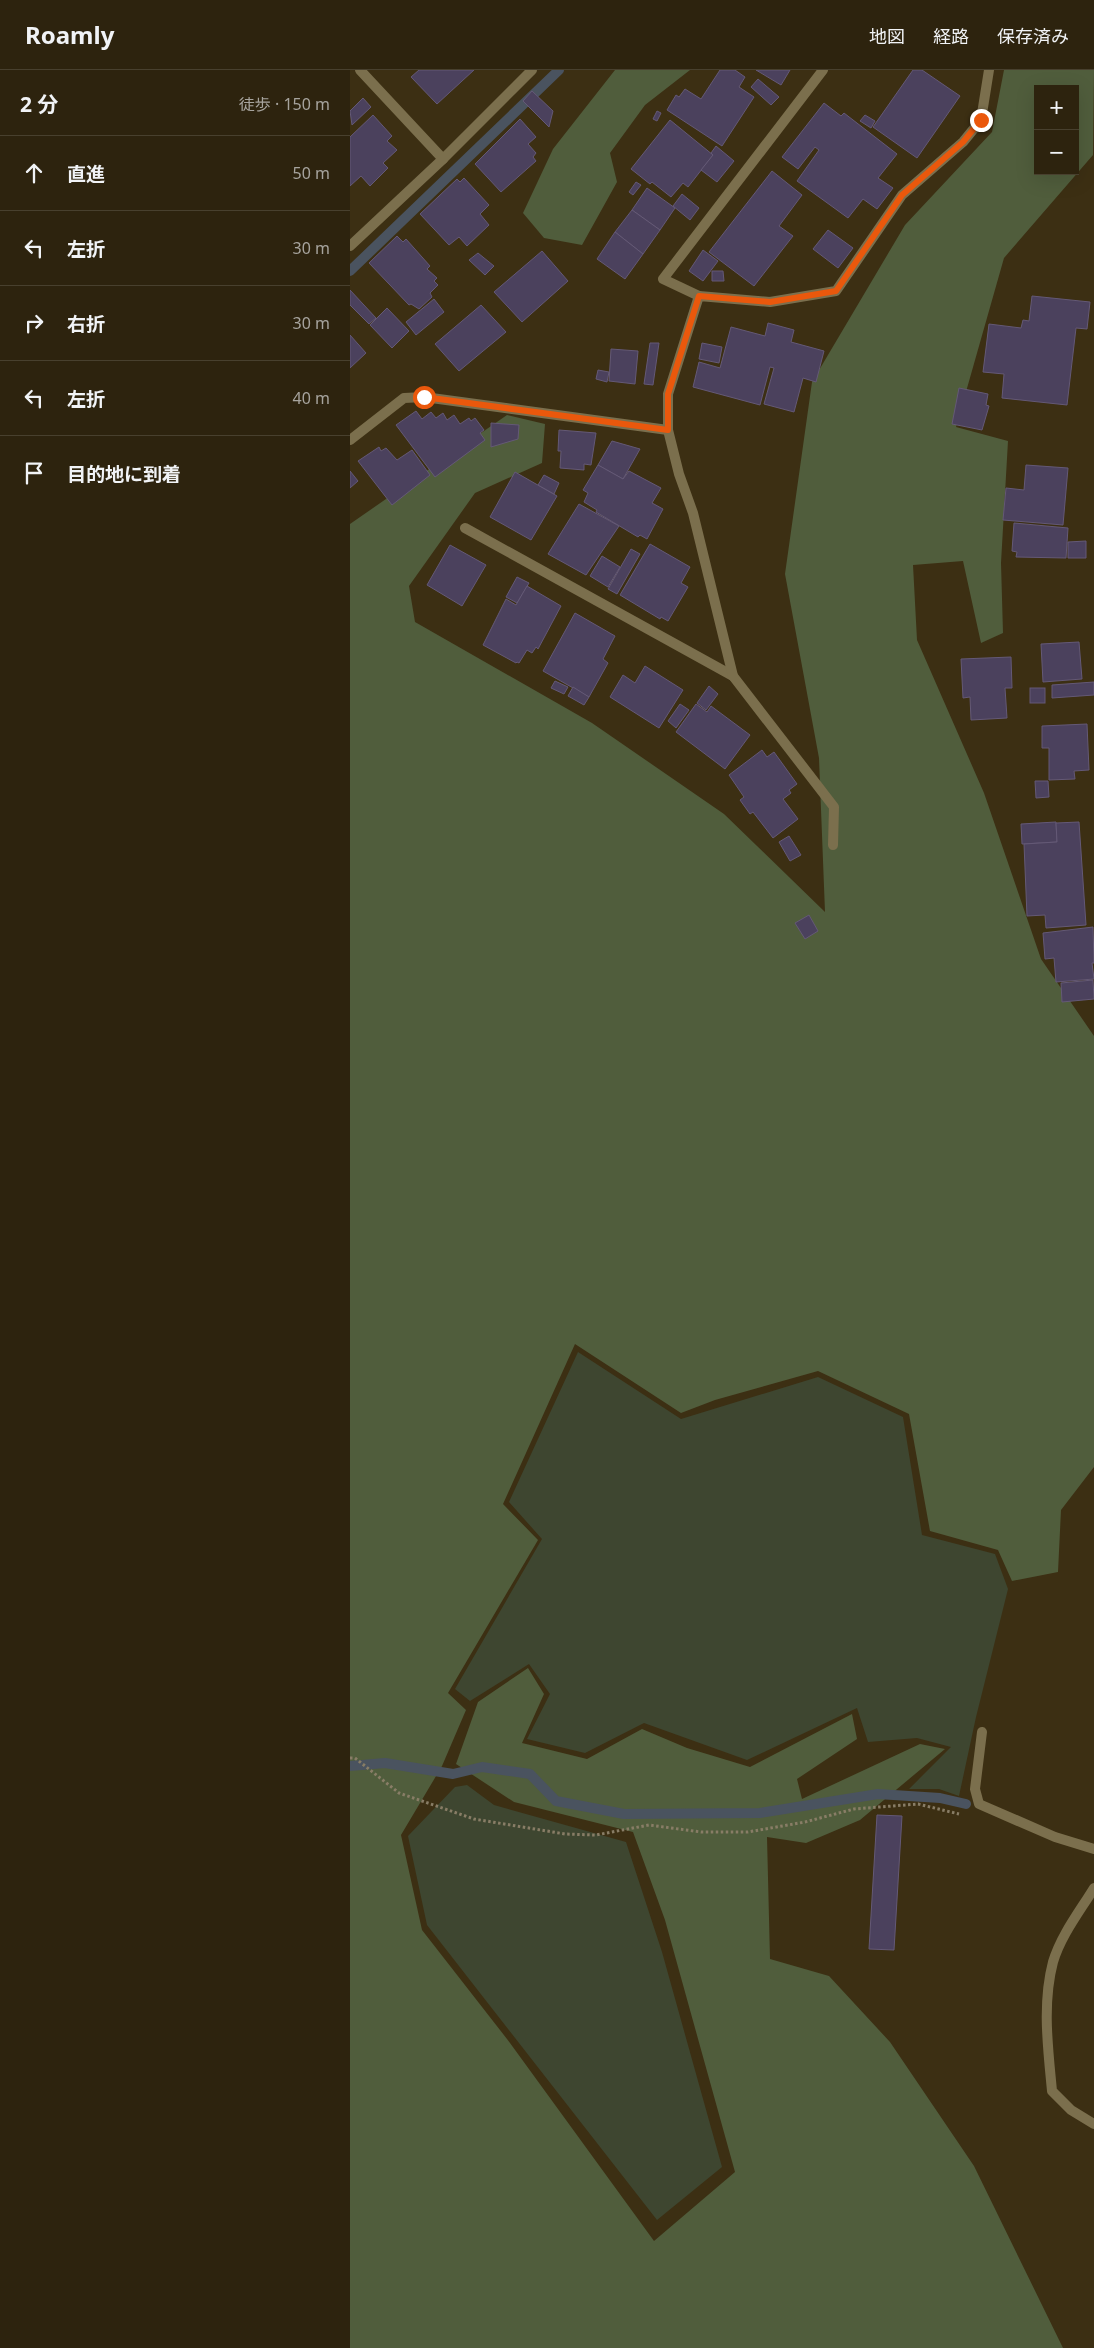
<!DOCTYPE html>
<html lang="ja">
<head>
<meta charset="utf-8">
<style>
  body { margin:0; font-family:"Noto Sans","Noto Sans JP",sans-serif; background:#392f1c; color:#f1f3f6 }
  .controls { position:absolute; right:15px; top:15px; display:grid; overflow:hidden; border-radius:0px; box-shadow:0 5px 20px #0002 }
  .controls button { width:45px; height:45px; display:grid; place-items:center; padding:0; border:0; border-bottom:1px solid #48402e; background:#2d230e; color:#f1f3f6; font:25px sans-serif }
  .stop { position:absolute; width:15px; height:15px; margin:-11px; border:4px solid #ea580c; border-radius:50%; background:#fff }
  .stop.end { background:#ea580c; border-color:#fff; box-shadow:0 1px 5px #0008 }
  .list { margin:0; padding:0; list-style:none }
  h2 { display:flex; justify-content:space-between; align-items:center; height:65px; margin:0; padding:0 20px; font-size:21px }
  h2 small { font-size:16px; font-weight:400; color:#a7a49e }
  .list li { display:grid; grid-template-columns:32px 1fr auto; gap:15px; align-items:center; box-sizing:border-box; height:75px; padding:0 20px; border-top:1px solid #48402e }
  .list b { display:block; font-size:19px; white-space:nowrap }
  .list em { font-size:16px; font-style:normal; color:#a7a49e }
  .icon { flex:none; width:28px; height:28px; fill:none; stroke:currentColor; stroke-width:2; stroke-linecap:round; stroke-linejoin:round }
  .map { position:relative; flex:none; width:744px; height:2278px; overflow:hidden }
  header { display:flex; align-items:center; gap:30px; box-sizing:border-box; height:70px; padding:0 25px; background:#2d230e; border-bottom:1px solid #48402e }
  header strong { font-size:24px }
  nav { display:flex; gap:28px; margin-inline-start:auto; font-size:18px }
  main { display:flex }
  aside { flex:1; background:#2d230e }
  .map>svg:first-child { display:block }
</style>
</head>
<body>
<header>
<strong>Roamly</strong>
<nav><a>地図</a><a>経路</a><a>保存済み</a></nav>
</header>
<main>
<aside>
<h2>2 分<small>徒歩 · 150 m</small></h2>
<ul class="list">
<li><svg class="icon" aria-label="ahead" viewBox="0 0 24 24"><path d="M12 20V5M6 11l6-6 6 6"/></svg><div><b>直進</b></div><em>50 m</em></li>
<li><svg class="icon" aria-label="left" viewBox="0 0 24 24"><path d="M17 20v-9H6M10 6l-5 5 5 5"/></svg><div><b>左折</b></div><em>30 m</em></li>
<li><svg class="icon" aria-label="right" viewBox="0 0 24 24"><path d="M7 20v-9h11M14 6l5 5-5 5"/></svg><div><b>右折</b></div><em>30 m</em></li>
<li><svg class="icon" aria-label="left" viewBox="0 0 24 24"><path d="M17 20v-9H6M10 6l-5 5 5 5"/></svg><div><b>左折</b></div><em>40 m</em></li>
<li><svg class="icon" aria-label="arrive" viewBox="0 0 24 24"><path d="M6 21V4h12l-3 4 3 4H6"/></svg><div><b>目的地に到着</b></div></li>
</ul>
</aside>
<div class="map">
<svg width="744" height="2278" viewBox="0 0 744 2278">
  <rect width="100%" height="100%" fill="#3c2f13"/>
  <g fill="#3e4630">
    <path d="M228 1282 331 1349 468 1307 553 1347 572 1465 645 1484 658 1519 626 1647 609 1726 589 1719H559L601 1677 567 1668 518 1672 507 1638 397 1690 294 1653 235 1683 177 1669 200 1624 179 1594 120 1631 105 1619 192 1469 159 1432Z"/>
    <path d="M117 1715 144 1735 276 1772 312 1882 372 2097 307 2150 77 1855 58 1766 105 1717Z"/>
  </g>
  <g fill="#505d3c" fill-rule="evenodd">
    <path d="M265 0H340L295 35 260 83 267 112 232 175 194 168 173 143 203 79Z"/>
    <path d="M654 0H744L743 85 654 188 606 357 658 371 651 493 653 563 631 573 613 491 563 495 567 570 634 723 691 889 744 966V1397L711 1440 708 1502 662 1511 648 1480 580 1461 559 1344 468 1301 365 1330 331 1343 225 1274 153 1434 188 1470 98 1623 116 1640 92 1696 51 1765 72 1860 157 1969 304 2171 385 2102 315 1850 283 1762 164 1732 106 1694 128 1632 178 1598 194 1624 172 1673 237 1689 292 1659 337 1678 400 1697 502 1644 507 1669 447 1709 452 1729 570 1674 595 1679 510 1750 456 1773 417 1767 420 1889 479 1906 540 1972 624 2096 713 2278H0V454L157 345 195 354 192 393 125 423 59 516 65 552 242 653 374 744 475 842 469 688 435 504 462 312 555 155 642 62ZM688 19H725V101H688Z"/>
  </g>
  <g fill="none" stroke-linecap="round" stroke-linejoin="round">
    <g stroke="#4a535f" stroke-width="10">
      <path d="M0 201 209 0"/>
      <path d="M0 1696 35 1693 103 1704 132 1697 180 1704 206 1731 274 1744 410 1743 528 1724 590 1728 616 1734"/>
    </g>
  </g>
  <g fill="#4b415d" stroke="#645976">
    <path d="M69 0H124L87 34 61 7Z"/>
    <path d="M370 0H385L395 7 389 17 404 27 372 76 317 40 326 25 329 27 335 19 351 29Z"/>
    <path d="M406 0H440L431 15Z"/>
    <path d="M563 0H572L610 26 567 88 523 57Z"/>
    <path d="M408 9 429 27 421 35 401 17Z"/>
    <path d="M182 21 203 41 199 57 173 31Z"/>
    <path d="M13 28 21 37 2 55 0 41Z"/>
    <path d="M474 33 491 46 494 43 547 84 528 108 543 118 527 139 513 129 498 148 447 111 469 80 465 77 448 99 432 87Z"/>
    <path d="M307 41 311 43 307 51 303 49Z"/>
    <path d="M23 45 42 66 37 71 47 80 33 93 38 98 20 116 11 106 0 116V67Z"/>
    <path d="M515 45 525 51 521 58 510 51Z"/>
    <path d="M170 49 186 67 178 74 186 83 183 87 186 91 151 122 125 94Z"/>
    <path d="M320 50 363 85 338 117 333 113 321 127 302 112 300 114 281 99Z"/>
    <path d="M366 76 384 91 367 112 351 100 363 85 361 83Z"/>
    <path d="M422 101 452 125 429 156 443 166 404 216 359 182Z"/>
    <path d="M114 108 139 135 130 144 139 155 117 176 109 167 99 175 70 144 107 109 110 112Z"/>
    <path d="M286 112 291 115 283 125 279 122Z"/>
    <path d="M297 118 325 138 310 160 282 140Z"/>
    <path d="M332 124 349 138 340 150 323 136Z"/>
    <path d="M282 140 310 160 293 184 265 162Z"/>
    <path d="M478 160 503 178 488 198 463 179Z"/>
    <path d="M265 162 293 184 275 209 247 189Z"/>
    <path d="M47 166 53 172 56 169 80 196 77 199 87 208 84 211 88 215 80 223 82 227 69 239 61 234 59 235 19 193Z"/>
    <path d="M353 180 368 191 353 211 339 201Z"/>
    <path d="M192 181 218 211 172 252 144 222Z"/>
    <path d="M128 183 144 196 135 205 119 190Z"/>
    <path d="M362 201H373L374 211H362Z"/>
    <path d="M0 220 26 248 19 254 0 235Z"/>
    <path d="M682 226 740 232 737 259 726 258 717 335 652 328 654 304 633 302 639 254 671 258 673 250 679 251Z"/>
    <path d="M84 229 94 242 66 265 56 252Z"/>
    <path d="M131 235 156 262 109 301 85 274Z"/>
    <path d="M37 238 59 261 42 278 20 255Z"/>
    <path d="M418 253 444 260 441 272 474 281 466 312 453 308 444 342 414 334 424 298 420 297 410 335 343 317 349 292 370 298 381 257 415 266Z"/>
    <path d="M0 265 16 283 0 298Z"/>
    <path d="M300 273H309L303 315 294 314Z"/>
    <path d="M352 273 372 277 369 293 349 289Z"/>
    <path d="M261 279 288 281 285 314 259 311Z"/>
    <path d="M248 300 259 302 257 312 246 309Z"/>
    <path d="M609 318 638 324 636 335 639 336 632 360 602 354Z"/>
    <path d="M66 341 72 349 81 342 86 348 93 343 97 350 104 345 110 354 119 348 121 351 125 348 134 360 130 363 135 370 85 407 46 355Z"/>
    <path d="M141 353 169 355 168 369 141 377Z"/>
    <path d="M209 360 246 363 241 395 234 394V400L210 398 211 381H208Z"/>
    <path d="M262 371 290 379 273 409 248 395Z"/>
    <path d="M29 377 31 381 36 378 47 390 62 380 80 405 42 435 8 391Z"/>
    <path d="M248 395 273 409 279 401 311 418 302 433 313 439 297 469 290 465 288 467 246 442 247 440 234 432 238 423 233 420Z"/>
    <path d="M676 395 718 398 713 455 653 450 656 418 674 420Z"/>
    <path d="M0 401 8 411 0 418Z"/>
    <path d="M165 402 207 426 181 470 140 447Z"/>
    <path d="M194 405 209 413 204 424 188 415Z"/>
    <path d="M229 434 269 456 236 505 198 484Z"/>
    <path d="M664 453 718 458 716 488 666 487 667 482 662 481Z"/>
    <path d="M736 471V488H718V472Z"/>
    <path d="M300 474 340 497 331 513 338 517 318 551 311 547 310 549 270 525Z"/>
    <path d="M100 475 136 495 112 536 77 515Z"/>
    <path d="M281 479 290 484 267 524 258 519Z"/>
    <path d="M252 486 270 497 258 517 240 506Z"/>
    <path d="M167 507 179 513 167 533 156 527Z"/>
    <path d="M177 516 211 536 188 579 186 577 182 583 177 580 169 593 167 592 166 593 133 575 156 529 166 535Z"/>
    <path d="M225 543 265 566 253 589 258 593 239 627 193 601Z"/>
    <path d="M729 572 732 609 693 612 691 574Z"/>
    <path d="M661 587 662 618H655L657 648 621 650 620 627 613 628 611 589Z"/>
    <path d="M295 596 333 620 309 658 260 627 273 605 285 613Z"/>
    <path d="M205 611 218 617 214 624 201 618Z"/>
    <path d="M744 612V625L702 628V615Z"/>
    <path d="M359 616 368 624 356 640 347 633Z"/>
    <path d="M223 617 239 627 234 635 218 626Z"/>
    <rect x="680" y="618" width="15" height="15"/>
    <path d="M330 634 339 640 326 658 318 651Z"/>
    <path d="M346 634 357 642 361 636 400 665 375 699 326 662Z"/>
    <path d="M737 654 739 700 724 701 725 709 699 710V678H692V656Z"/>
    <path d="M412 680 417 687 424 682 447 714 439 720 441 723 433 729 448 749 423 768 403 742 400 744 390 730 394 727 379 705Z"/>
    <path d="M685 711H698L699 727 686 728Z"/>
    <path d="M706 752 707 772 672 774 671 754Z"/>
    <path d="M729 752 736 855 696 858 695 845 677 846 674 774 707 772 706 753Z"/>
    <path d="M439 766 451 785 440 791 429 772Z"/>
    <path d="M459 845 468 861 455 869 445 853Z"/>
    <path d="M743 857 744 893H742L744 909 706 912 704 888 695 889 693 863Z"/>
    <path d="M743 910 744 929 712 932 711 913Z"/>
    <path d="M527 1745 552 1746 544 1880 519 1879Z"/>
  </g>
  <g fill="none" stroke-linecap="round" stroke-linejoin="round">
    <path stroke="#887d66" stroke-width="3" stroke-dasharray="2.5 2.5" stroke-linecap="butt" d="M0 1688H5L49 1723 124 1749 215 1764 246 1765 299 1755 351 1762H398L455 1752 504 1739 568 1734 609 1744"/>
    <g stroke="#7b6f4d" stroke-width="10">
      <path d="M10 0 93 89"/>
      <path d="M0 176 93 89 182 0"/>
      <path d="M349 226 313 209 473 0"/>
      <path d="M0 370 54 328 74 327 318 360"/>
      <path d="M115 458 383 606"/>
      <path d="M483 775 484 737 383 606 343 443 329 404 318 360V324L349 226 420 232 486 221 552 125 613 72 631 50 639 0"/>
      <path d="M632 1662 625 1719 629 1734 705 1767 744 1779"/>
      <path d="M744 1818C730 1841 711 1865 703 1892 692 1934 698 1978 702 2021L721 2040 744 2054"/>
    </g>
  </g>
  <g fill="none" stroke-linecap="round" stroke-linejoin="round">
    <path stroke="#ea580c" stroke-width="6" d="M74 327 318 360V324L349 226 420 232 486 221 552 125 613 72 631 50"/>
  </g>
</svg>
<div class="controls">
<button>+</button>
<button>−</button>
</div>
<div class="stop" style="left:74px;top:327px"></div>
<div class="stop end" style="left:631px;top:50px"></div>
</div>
</main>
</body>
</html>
